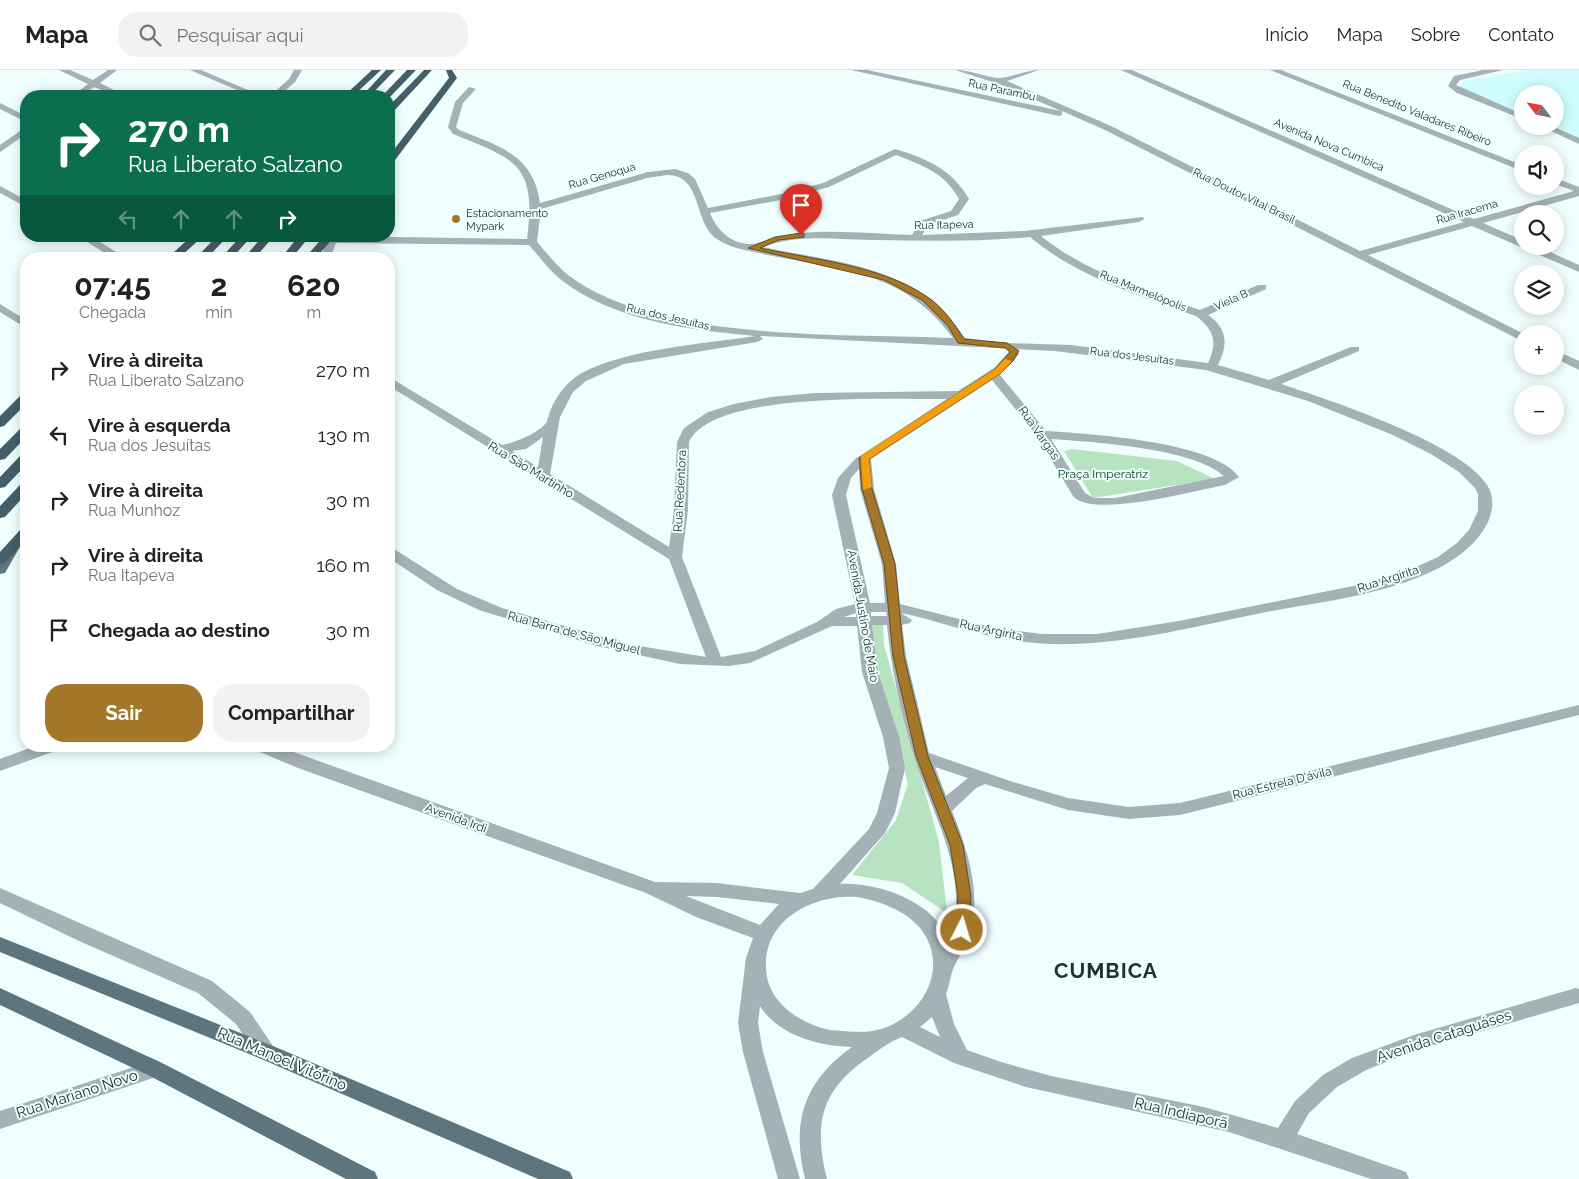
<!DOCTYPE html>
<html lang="pt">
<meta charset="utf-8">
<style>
body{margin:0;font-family:Raleway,sans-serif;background:#f2f2f2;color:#202124;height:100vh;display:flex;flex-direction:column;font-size:19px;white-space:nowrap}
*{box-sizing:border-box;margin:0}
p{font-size:16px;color:#757577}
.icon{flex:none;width:28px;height:28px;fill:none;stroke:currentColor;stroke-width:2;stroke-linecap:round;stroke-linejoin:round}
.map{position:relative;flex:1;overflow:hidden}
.side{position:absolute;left:20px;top:182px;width:375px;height:500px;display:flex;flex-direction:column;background:#fff;border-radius:20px;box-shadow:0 2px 12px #0003}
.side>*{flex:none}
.banner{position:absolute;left:20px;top:20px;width:375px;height:152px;border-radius:20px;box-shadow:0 2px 12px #0003;background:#0b6e4f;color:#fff;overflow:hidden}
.needle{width:32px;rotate:302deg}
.buttons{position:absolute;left:1514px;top:15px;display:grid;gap:10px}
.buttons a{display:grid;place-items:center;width:50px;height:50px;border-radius:50%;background:#fff;box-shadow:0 2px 12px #0003;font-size:25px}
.pin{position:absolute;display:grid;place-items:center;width:42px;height:42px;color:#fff;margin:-51px -21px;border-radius:50% 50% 50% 0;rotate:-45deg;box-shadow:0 0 5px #0007}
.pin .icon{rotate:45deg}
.me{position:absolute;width:55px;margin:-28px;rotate:5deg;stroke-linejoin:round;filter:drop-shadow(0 0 4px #0008)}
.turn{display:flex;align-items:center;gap:18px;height:105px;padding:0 25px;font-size:22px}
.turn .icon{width:65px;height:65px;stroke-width:2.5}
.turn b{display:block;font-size:35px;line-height:42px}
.lanes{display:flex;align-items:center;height:48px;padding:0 25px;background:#0003;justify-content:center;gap:25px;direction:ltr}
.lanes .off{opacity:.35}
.eta{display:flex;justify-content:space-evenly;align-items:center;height:85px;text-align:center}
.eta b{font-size:30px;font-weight:700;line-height:35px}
.button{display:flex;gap:10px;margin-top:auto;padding:10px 25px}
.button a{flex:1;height:58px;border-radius:20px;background:#a47729;color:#fff;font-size:20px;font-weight:700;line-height:58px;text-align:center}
.button a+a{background:#f2f2f2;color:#202124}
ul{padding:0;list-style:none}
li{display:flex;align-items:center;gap:15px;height:65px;padding:0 25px}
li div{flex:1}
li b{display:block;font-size:19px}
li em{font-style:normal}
header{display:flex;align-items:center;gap:30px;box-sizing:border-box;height:70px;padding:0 25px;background:#fff;border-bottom:1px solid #e0e0e0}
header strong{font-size:24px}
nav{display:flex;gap:28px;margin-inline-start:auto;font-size:18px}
.search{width:350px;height:45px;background:#f2f2f2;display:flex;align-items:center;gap:12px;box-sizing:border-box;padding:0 18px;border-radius:20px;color:#757577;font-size:19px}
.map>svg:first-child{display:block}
.built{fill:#cffdfe}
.green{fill:#b8e3c0}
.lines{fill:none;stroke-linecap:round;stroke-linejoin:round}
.minor{fill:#a4b1b6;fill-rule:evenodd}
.major{fill:#5d757d;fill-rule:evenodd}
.highway{fill:#445f69;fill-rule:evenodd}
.route{fill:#a47729;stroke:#6b4d1b}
.slow{fill:#f59e0b}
.poi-dot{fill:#a47729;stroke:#f0fefe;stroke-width:2}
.labels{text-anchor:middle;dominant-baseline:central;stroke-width:4;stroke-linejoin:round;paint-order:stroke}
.far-street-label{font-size:11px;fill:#233131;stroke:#f0fefe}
.far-poi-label{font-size:11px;fill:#233131;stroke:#f0fefe;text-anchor:start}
.street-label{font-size:12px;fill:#233131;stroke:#f0fefe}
.park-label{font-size:12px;fill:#00441a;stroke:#f0fefe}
.near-street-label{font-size:15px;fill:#233131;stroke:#f0fefe}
.near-district-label{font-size:21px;font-weight:bold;letter-spacing:1px;fill:#233131;stroke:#f0fefe}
</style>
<header>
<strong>Mapa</strong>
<div class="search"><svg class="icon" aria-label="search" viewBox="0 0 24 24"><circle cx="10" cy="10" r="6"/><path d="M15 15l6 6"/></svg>Pesquisar aqui</div>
<nav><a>Início</a><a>Mapa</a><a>Sobre</a><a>Contato</a></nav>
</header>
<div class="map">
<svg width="1579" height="1109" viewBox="0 0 1579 1109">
<rect width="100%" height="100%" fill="#f0fefe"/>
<!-- built -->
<polygon class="built" points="1529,0 1579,0 1579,72 1545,56 1555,56 1555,24 1522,24 1522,46 1460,18 1464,11"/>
<!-- green -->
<g class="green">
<polygon points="1072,379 1177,391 1215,409 1093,428 1064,381"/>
<polygon points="871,552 883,553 884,575 939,772 947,843 902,813 852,805 896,750 908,714 871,577"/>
</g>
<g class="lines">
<!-- minor -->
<g class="minor">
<polygon points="59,0 70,0 93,10 108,0 117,0 100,13 126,26 116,26 94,17 81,26 72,26 88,14"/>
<polygon points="190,0 201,0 262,26 251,26"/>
<polygon points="294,0 302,0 295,12 279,26 270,26 289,9"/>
<path d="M851,0H867L1061,41L999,14L955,0C970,0 982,6 997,8C1008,9 1025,0 1039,0L1007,11L1111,56L1360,181L1464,152L1121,0H1132L1474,149L1574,121L1555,114V108L1558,109L1579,117V126L1483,153L1522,170V176H1537L1579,195V202L1472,156L1368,185L1524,264H1522V270L1518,269L1105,60L1062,41V45L1059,46Z"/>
<polygon points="1270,0 1281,0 1522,95 1522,101"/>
<polygon points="1483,0 1503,0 1460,10 1456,15 1522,44 1522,49 1457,23 1448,16 1454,6"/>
<path d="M469,17L476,19L463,33L456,57L459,60C499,76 534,85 540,133L648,102L675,99L688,103L695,109L708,138L781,124L823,113L895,79C926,88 953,100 969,129L958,145L928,155L922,165L1024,161L1143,147L1144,149L1139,152L1041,166C1087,203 1145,220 1200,240L1258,215H1266V219L1208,245C1228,259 1228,275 1218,295L1269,310L1351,277H1359V281L1281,314C1329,330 1461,373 1487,415C1495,427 1493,442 1487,454C1452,520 1327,530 1261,543C1198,556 1136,572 1072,574C1036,575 1001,570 966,560C945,555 923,547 901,543L912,550L910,553L902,555L906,586L929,683L1013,712L1068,728L1129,737L1180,733L1579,635V645L1180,745L1129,749L1068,740L985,714L976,718L952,741C967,778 981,821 971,860C968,875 957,888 952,902C950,909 949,916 946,924L954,954L967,980L1001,992L1051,1006L1204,1037L1278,1058L1295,1031L1323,1005L1352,988L1414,965L1576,918L1579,919V933L1417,980L1366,1000L1337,1017L1309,1043L1297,1064L1406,1102L1409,1109H1371L1229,1062L1026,1017L954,993L902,967C889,972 880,979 869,987C821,1020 813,1053 827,1109H805C791,1052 804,1011 852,977C819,976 779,966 760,936L758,953L763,982L800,1109H778L743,982L738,953L746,888L753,868L696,847L646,823L298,698L255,680L253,676H277L655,812L717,813L800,823L813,819L869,759L877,743L889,698L883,667L862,602L857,556H832L750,593L729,596L680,594L597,576L479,540L437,520L389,488V478L394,479L457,519L502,538L627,574L706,587L669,489L498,384L492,383L491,379L389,316V307L502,375C514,373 539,363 546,353C548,350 549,343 551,339C557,325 567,312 580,304C624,279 704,274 755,266C690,260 613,251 560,209C548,199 539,186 529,175L336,173L330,189H320L326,173L322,170L331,166L527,169C537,95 516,89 453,64L448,57L455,32ZM896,85C922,95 945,103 959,129L951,141L920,151L912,165C873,164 832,159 793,164C782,165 758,175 749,174C730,173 717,160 710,143L781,130L829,117ZM667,105C703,105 693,153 717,169C731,179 751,181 768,185C843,201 903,200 953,268C843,263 658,273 568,205C556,195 547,183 537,172L541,139L647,108ZM1030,167C1078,207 1138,225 1196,246C1214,260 1218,272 1208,293L1071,275L1004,273L965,268C953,253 942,237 926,226C879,193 818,189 763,177C799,163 839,170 877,170C928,171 979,172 1030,167ZM760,266L1055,281L1206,300L1308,331L1393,365L1431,384L1459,402L1475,418L1478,424V441L1469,460L1457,473L1438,487L1414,498L1363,514L1179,551L1097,564H1042L995,558L900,534L896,494L874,419L871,389L992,310L1037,366L1073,426C1091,449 1197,420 1225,415L1239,407C1213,371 1090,364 1046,361L1000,305L1019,284L1013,281L1009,282L994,298L958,321L815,323L771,327L734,334L708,342L684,358L677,372L674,440L669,477L550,404L560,347L573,322L586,311L624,294L757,272L763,269ZM947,329L855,389L838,408L832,425L855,534L836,539L817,552L755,581L721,587L682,487L688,440L689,372C713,320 895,330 947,329ZM543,367L538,397L512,381L526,379ZM1051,369C1094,372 1193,378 1224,406L1115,428H1094L1085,423ZM859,399L860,419L882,494L885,533H870L846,425L851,408ZM871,542H886L887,546H871ZM856,543V547H844ZM872,555H887C891,598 901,644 914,686C931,743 975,812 947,873C944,866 941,857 937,851C916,826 871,812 840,814L885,763L895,743L905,698L899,667L878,602ZM935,697L968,708L946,726ZM686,826L717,827L779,834L760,855ZM857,827C880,831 910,842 923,862C951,903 917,954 872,961C860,963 843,961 830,960C819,958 808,953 799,948C779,936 766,919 766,896C765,848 815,824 857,827ZM932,947L940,967L920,957Z"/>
<polygon points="0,33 26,46 26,52 0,39"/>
<polygon points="1540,56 1552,56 1579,68 1579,74"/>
<polygon points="26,57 26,64 0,82 0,75"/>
<polygon points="0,116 26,130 26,137 0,123"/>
<polygon points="78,166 91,166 127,189 114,189"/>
<polygon points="0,234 26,250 26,258 0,242"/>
<polygon points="1555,280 1579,291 1579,300 1555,288"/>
<polygon points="35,676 60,676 58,680 0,701 0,689"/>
<polygon points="0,818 212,911 250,942 273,976 276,982 273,988 266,990 259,988 236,954 198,923 79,871 0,833"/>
<polygon points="155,990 162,993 165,999 162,1005 0,1059 0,1041"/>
</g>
<!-- major -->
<g class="major">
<polygon points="14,471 21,475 5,503 0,504 0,487 9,472"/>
<polygon points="0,867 273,976 570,1102 573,1109 538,1109 259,988 0,882"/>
<polygon points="0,918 162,993 375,1102 378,1109 346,1109 148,1005 0,935"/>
</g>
<!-- highway -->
<g class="highway">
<polygon points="372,0 381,0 353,26 344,26"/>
<polygon points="386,0 395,0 370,26 362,26"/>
<polygon points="407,0 416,0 389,28 382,26"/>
<polygon points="424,0 432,0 392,43 389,44 389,36"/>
<polygon points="446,0 452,0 457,8 392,94 389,95 389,86 449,8"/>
<polygon points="192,166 203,166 178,189 166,189"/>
<polygon points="217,166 228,166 206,189 195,189"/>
<polygon points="241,166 252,166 231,189 220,189"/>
<polygon points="263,166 274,166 254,189 243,189"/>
<polygon points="299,166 310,166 291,189 280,189"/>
<polygon points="324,166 335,166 315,189 304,189"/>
<polygon points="26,323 26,334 4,356 0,357 0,346 22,324"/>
<polygon points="26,356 26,367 5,389 0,390 0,379 22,357"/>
<polygon points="26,384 26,395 5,417 0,418 0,407 21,385"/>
<polygon points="26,413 26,424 5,447 0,448 0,436 21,414"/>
<polygon points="26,458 26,470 5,493 0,494 0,482 21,459"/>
</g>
</g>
<!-- route -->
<path class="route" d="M801,163H804V167L779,170L760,178C812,189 882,196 926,226C942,236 955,254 964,269L1007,273L1019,281L1013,291L1001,303L869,389L872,419L895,494L904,586L928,686L963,775L971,826L969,860L967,864H957L955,860L958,826L950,775L916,686L893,586L884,494L862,419L859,388L995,299L1010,282L1005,278L958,273L948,256L922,230L884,210L748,178L775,167Z"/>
<!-- slow -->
<polygon class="slow" points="1005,289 1012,291 1001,303 869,389 872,417 863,420 861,386 995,299"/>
<!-- markers -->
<circle class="poi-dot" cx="456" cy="149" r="5"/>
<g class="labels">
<!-- far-street labels -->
<g class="far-street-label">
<text transform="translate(1002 20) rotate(12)">Rua Parambu</text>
<text transform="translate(1417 43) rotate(22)">Rua Benedito Valadares Ribeiro</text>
<text transform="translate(1329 75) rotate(23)">Avenida Nova Cumbica</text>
<text transform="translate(602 106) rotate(-16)">Rua Genoqua</text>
<text transform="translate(1244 126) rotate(26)">Rua Doutor Vital Brasil</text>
<text transform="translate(1467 142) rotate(-16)">Rua Iracema</text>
<text transform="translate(944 155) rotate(-1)">Rua Itapeva</text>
<text transform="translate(1143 221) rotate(22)">Rua Marmelópolis</text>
<text transform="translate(1231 230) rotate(-24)">Viela B</text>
<text transform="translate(668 247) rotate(13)">Rua dos Jesuítas</text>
<text transform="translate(1132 286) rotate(7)">Rua dos Jesuítas</text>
</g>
<!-- far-poi labels -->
<g class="far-poi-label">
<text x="466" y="143">Estacionamento<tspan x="466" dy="13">Mypark</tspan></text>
</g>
<!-- street labels -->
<g class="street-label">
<text transform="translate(1039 363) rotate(55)">Rua Vargas</text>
<text transform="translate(531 400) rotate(31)">Rua São Martinho</text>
<text transform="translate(680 421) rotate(-87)">Rua Redentora</text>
<text transform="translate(1388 509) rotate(-18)">Rua Argirita</text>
<text transform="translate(863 546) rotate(80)">Avenida Justino de Maio</text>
<text transform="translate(991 560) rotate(12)">Rua Argirita</text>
<text transform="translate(574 563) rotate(15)">Rua Barra de São Miguel</text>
<text transform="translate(1282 713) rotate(-14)">Rua Estrela D'ávila</text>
<text transform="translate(456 748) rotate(20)">Avenida Irdi</text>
</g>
<!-- park labels -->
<g class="park-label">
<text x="1103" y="404">Praça Imperatriz</text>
</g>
<!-- near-street labels -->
<g class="near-street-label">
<text transform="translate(1444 966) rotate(-18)">Avenida Cataguáses</text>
<text transform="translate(282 989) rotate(23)">Rua Manoel Vitórino</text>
<text transform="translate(77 1024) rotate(-18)">Rua Mariano Novo</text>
<text transform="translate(1181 1043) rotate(13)">Rua Indiaporã</text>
</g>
<!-- near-district labels -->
<g class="near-district-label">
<text x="1106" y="900">CUMBICA</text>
</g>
</g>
</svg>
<div class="buttons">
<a><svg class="needle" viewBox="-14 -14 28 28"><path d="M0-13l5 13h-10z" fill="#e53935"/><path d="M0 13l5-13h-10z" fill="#757577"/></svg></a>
<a><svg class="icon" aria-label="sound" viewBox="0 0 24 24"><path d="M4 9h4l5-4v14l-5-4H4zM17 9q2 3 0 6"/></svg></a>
<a><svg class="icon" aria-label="search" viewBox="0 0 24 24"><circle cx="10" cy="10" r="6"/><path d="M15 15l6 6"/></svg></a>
<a><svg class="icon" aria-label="layers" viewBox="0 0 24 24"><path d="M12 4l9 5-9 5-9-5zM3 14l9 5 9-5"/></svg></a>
<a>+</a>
<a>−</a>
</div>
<div class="pin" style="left:801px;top:165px;background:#d93025"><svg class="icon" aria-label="arrive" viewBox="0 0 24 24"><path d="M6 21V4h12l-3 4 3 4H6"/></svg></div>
<svg class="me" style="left:962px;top:860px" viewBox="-20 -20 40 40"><circle r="17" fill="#a47729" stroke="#fff" stroke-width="3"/><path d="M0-11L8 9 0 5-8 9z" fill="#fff"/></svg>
<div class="banner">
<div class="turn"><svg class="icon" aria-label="right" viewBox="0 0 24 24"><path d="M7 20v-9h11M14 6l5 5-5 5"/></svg><div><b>270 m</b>Rua Liberato Salzano</div></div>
<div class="lanes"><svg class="icon off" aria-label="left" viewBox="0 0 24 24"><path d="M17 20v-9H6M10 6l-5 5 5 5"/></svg><svg class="icon off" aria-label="ahead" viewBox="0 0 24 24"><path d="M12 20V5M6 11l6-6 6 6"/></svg><svg class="icon off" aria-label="ahead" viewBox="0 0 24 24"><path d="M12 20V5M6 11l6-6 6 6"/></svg><svg class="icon" aria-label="right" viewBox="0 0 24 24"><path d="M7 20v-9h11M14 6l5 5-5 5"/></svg></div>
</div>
<section class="side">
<div class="eta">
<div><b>07:45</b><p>Chegada</p></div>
<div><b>2</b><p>min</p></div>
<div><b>620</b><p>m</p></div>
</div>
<ul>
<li><svg class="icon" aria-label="right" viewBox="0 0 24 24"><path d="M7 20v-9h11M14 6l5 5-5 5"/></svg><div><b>Vire à direita</b><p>Rua Liberato Salzano</p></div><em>270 m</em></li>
<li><svg class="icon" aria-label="left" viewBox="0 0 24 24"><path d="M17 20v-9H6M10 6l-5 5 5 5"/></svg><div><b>Vire à esquerda</b><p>Rua dos Jesuítas</p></div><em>130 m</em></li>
<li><svg class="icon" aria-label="right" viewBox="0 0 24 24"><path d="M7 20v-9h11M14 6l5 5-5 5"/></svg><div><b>Vire à direita</b><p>Rua Munhoz</p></div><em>30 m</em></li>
<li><svg class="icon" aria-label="right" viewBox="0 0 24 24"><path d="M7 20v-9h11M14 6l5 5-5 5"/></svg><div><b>Vire à direita</b><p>Rua Itapeva</p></div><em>160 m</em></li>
<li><svg class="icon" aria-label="arrive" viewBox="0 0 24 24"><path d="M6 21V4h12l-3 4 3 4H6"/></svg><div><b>Chegada ao destino</b></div><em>30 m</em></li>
</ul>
<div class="button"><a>Sair</a><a>Compartilhar</a></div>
</section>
</div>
